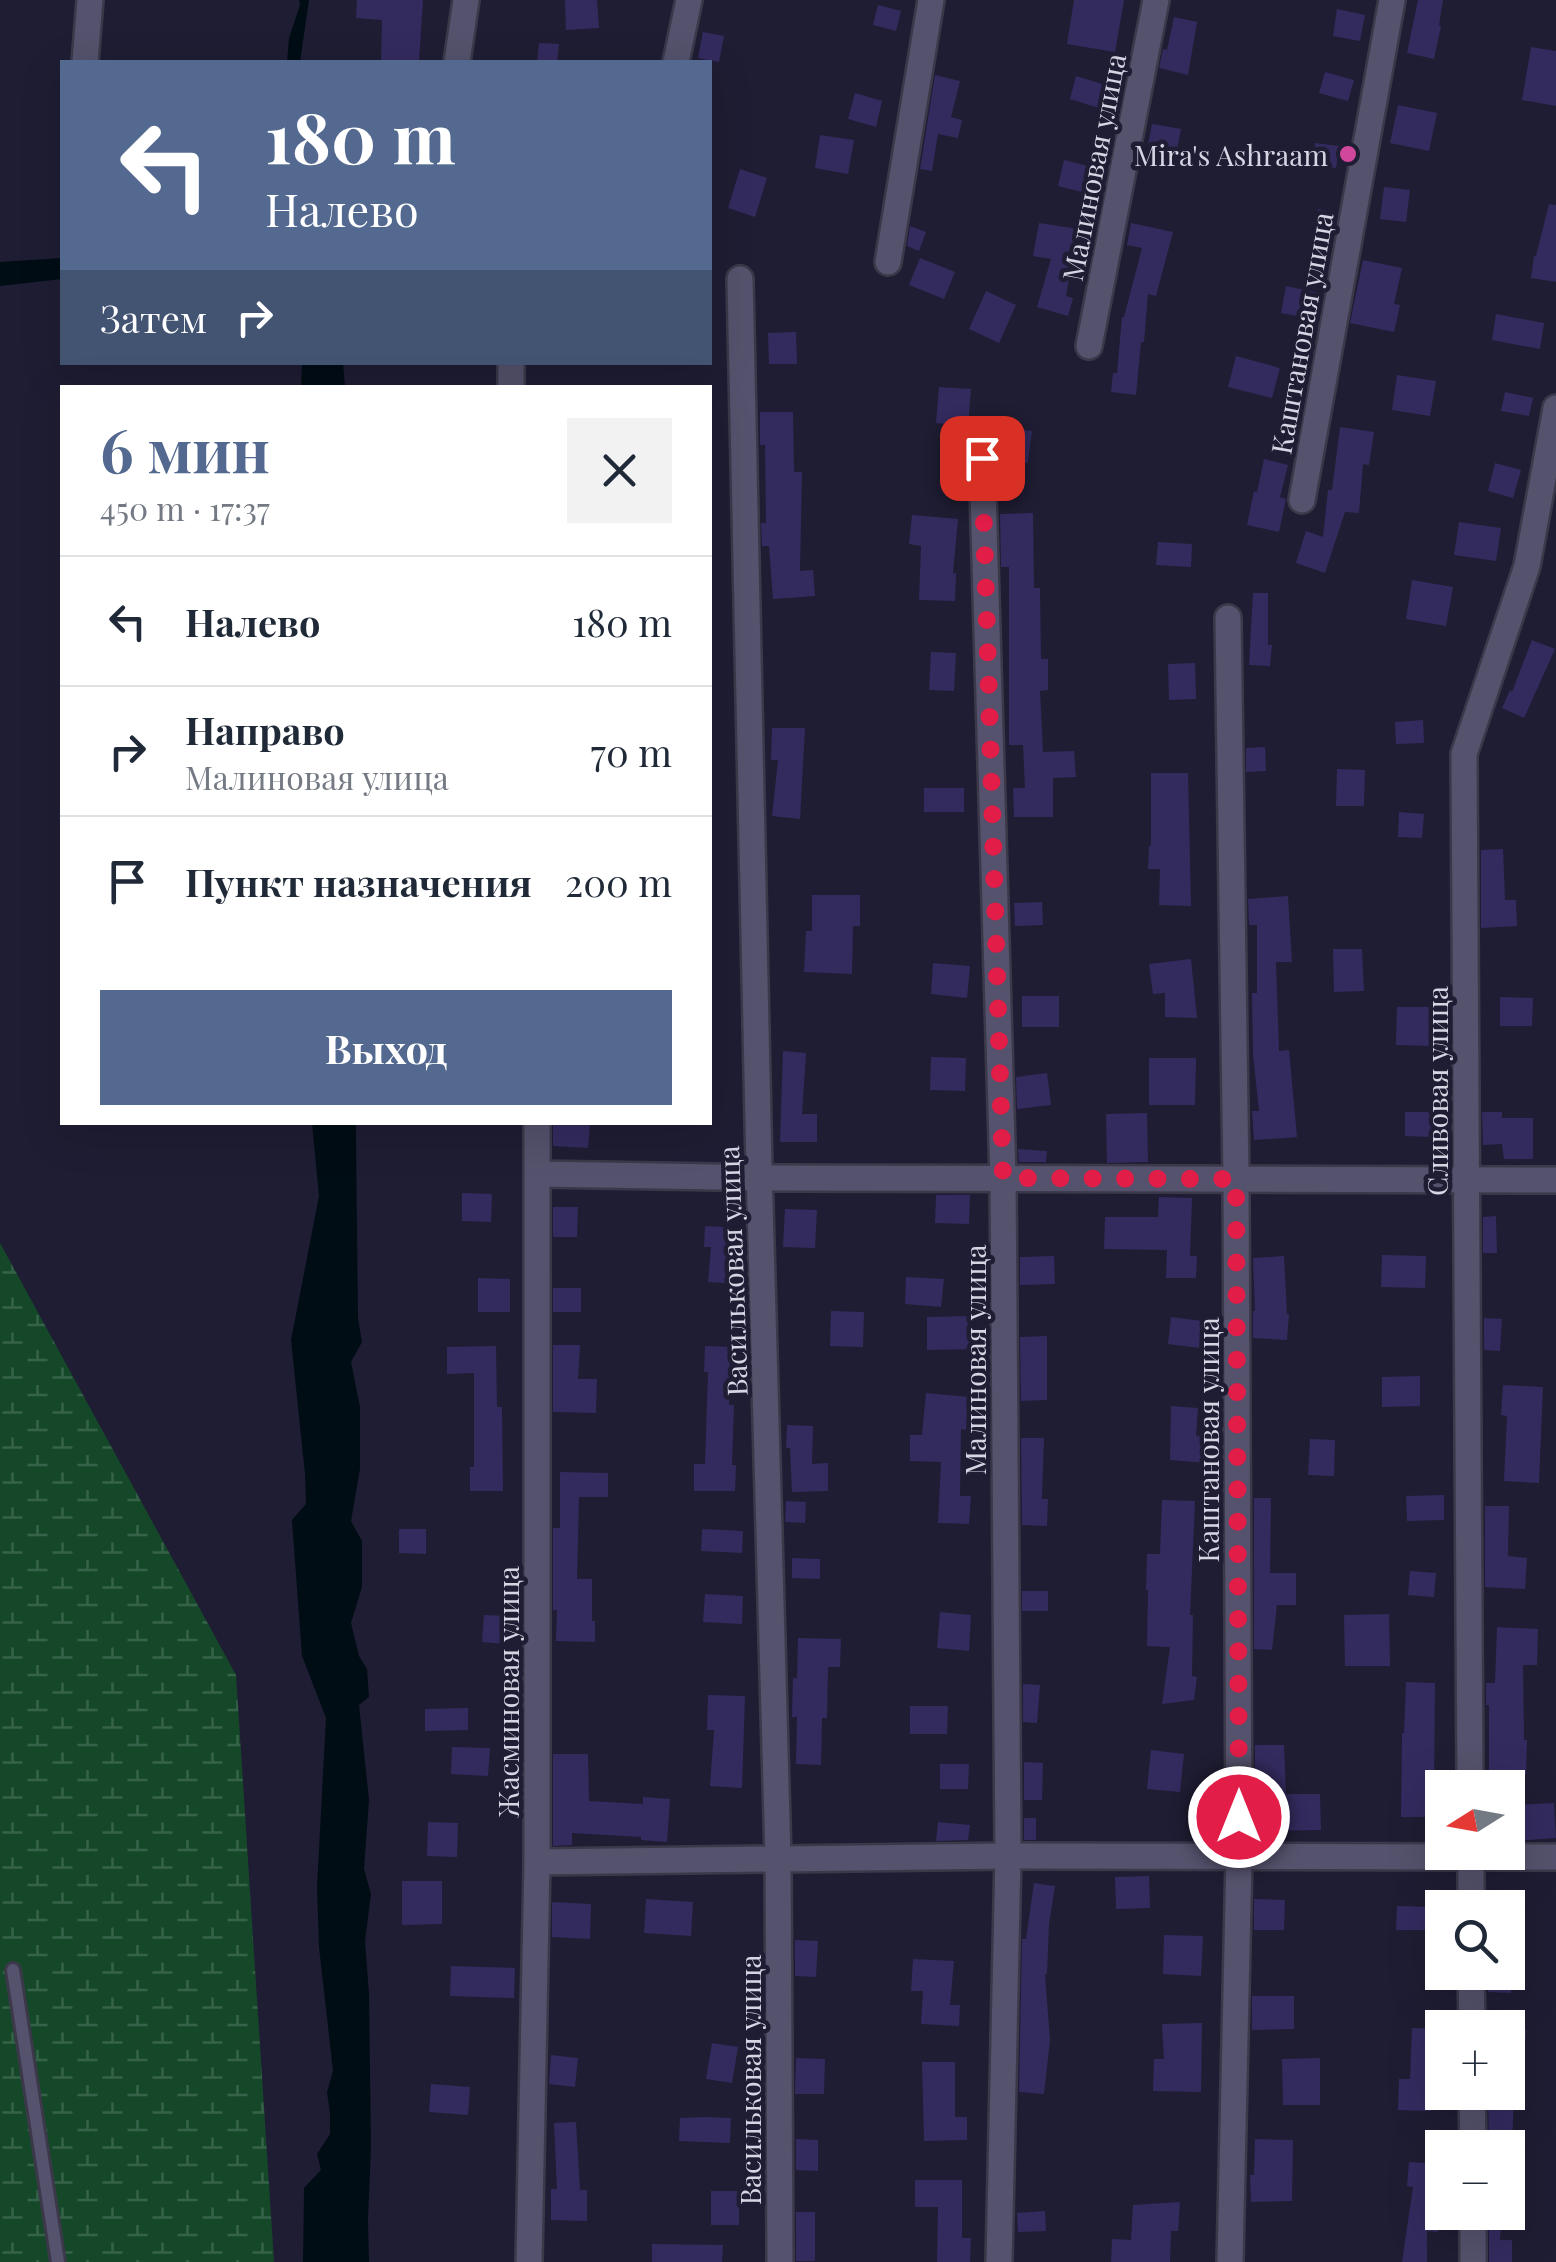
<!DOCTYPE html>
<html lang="ru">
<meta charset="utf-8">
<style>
body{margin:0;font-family:"Playfair Display",serif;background:#f2f2f3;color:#1f2937;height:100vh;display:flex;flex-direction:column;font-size:38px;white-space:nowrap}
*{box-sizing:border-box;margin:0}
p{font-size:32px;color:#747a83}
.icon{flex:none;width:55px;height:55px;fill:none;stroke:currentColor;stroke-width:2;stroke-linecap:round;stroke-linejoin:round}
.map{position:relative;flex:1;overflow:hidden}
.panel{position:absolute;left:60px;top:385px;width:652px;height:740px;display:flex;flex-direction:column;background:#fff;border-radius:0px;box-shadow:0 10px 40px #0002}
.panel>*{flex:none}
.hud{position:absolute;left:60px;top:60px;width:652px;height:305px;border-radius:0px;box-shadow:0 10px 40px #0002;background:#546990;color:#fff;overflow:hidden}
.needle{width:65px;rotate:259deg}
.fabs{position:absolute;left:1425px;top:1770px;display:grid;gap:20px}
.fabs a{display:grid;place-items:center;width:100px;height:100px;border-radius:0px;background:#fff;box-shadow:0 10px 40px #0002;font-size:50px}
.pin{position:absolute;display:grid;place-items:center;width:85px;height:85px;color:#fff;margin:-42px;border-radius:20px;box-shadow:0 5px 15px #0006}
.me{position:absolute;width:110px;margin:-55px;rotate:0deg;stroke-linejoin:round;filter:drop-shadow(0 0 8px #0008)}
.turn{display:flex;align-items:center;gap:35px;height:210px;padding:0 40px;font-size:45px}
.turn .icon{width:130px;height:130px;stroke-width:2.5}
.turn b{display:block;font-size:70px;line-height:85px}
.then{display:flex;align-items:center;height:95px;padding:0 40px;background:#0003;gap:20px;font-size:38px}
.round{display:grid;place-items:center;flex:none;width:105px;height:105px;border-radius:0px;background:#f2f2f3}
.head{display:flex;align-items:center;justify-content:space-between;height:170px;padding:0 40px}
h1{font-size:60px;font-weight:700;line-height:75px;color:#546990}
.button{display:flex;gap:20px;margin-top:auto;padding:20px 40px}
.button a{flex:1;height:115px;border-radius:0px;background:#546990;color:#fff;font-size:40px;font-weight:700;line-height:115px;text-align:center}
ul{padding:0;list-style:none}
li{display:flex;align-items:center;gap:30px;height:130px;padding:0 40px;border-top:2px solid #e0e1e3}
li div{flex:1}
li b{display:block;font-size:38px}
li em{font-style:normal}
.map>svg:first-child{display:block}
.wetland{fill:url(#wetland-marsh)}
.water{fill:#000d15}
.building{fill:#332b5e}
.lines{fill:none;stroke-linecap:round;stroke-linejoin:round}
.lane-casing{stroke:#3b384a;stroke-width:18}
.street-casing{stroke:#3b384a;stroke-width:30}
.lane{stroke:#54526c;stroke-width:12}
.street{stroke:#54526c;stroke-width:25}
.route{stroke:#e11d48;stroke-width:18;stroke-dasharray:0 32.4}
.hotel-dot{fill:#d1479c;stroke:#1f1d33;stroke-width:4}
.labels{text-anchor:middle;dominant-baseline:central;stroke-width:9;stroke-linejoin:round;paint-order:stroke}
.poi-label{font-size:28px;fill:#d5d5e4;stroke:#1f1d33;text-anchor:end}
.street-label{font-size:28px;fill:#d5d5e4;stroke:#1f1d33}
</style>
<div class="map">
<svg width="1556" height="2262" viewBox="0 0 1556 2262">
<defs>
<pattern id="wetland-marsh" width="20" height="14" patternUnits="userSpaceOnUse" patternTransform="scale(2.5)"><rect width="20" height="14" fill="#144829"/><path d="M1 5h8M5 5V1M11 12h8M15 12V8" fill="none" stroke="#356248"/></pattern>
</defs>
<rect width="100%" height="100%" fill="#1f1d33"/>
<!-- wetland -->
<polygon class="wetland" points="0,1243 236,1675 274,2262 0,2262"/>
<!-- water -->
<g class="water">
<polygon points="299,0 309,0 300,62 287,62 289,38 300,5"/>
<polygon points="62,258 62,279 0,286 0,262"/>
<polygon points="302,363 343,363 345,387 301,387"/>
<polygon points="312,1123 356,1123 356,1137 358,1318 362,1342 351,1362 360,1407 360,1469 351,1521 362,1541 362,1587 351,1623 359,1656 367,1669 369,1697 359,1705 369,1800 364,1869 371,1894 365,1941 369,1994 371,2148 368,2218 369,2262 303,2262 304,2188 321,2170 317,2154 330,2134 330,2113 327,2092 333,2071 319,1947 317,1887 326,1718 302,1656 292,1520 306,1504 305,1474 291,1340 319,1196"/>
</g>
<!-- building -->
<g class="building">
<polygon points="357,0 423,0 419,62 381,62 382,20 356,18"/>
<polygon points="565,0 597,0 599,28 566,30"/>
<polygon points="1074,0 1124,0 1115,52 1067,44"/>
<polygon points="1418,0 1443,0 1439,25 1441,26 1434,59 1407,53"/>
<polygon points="878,5 901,11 896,31 873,25"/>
<polygon points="1337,9 1365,15 1360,41 1333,36"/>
<polygon points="1174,17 1197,22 1188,75 1159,68 1163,49 1167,50"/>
<polygon points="703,32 724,36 719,62 698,58"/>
<polygon points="539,43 559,44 557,62 537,62"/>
<polygon points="1531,47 1556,51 1556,106 1522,100"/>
<polygon points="1325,72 1354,80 1348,101 1319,93"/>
<polygon points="935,75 960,81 951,117 962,120 958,138 938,134 932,171 920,169"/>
<polygon points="1076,76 1112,87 1105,110 1070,99"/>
<polygon points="855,93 882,101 876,127 848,119"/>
<polygon points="1398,105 1437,113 1429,151 1390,143"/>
<polygon points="1152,124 1181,129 1177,150 1148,145"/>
<polygon points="820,135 854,140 848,174 815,168"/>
<polygon points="1315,143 1339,146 1336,168 1312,165"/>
<polygon points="1064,160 1100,169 1094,195 1058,186"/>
<polygon points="740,169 767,178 755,217 728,208"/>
<polygon points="1384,187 1410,190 1406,222 1380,219"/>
<polygon points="1549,204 1556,205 1556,282 1531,278 1534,256 1536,256"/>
<polygon points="1318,209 1337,213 1333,238 1313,234"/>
<polygon points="1039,223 1078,229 1066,296 1073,298 1068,316 1037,307 1051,259 1033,256"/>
<polygon points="1131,223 1173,232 1156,296 1148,294 1144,342 1141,342 1136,395 1111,392 1113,373 1117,373 1122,317 1124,317 1142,248 1127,245"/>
<polygon points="910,226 926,232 919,251 907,246"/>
<polygon points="920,258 955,272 944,299 909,285"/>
<polygon points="1363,260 1402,268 1394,304 1400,305 1394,332 1350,323"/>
<polygon points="1286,286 1323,294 1317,320 1281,313"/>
<polygon points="986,291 1016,305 999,343 969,329"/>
<polygon points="1496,314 1544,323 1540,349 1492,340"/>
<polygon points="796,332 797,364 769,364 768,333"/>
<polygon points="1236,356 1280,368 1272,398 1228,387"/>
<polygon points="1397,375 1436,381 1430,416 1392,410"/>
<polygon points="939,387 971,389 968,426 936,423"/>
<polygon points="1505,392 1533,398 1529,416 1501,411"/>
<polygon points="760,412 793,412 794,472 802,472 800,571 813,570 815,596 773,599 769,546 762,546 761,523 766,523 765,445 760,445"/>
<polygon points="1340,427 1374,432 1369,465 1363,464 1359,513 1345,512 1325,573 1296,563 1306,531 1323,537 1328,490 1332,490"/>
<polygon points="1009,428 1032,431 1028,463 1005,460"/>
<polygon points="1264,459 1288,465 1280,497 1286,499 1279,532 1247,525 1254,491 1257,492"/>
<polygon points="1495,463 1521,470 1513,498 1488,491"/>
<polygon points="1033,513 1034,588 1040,588 1041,659 1048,659 1048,690 1040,691 1043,752 1074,751 1076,777 1053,778 1053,817 1014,817 1013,788 1025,788 1023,745 1009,745 1009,567 1001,567 1000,514"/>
<polygon points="912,515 958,519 953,573 956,573 955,601 919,600 921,546 909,544"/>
<polygon points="1459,522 1501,528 1496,561 1454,555"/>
<polygon points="1158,542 1192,544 1191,567 1156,565"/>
<polygon points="1412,580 1453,587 1446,626 1406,619"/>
<polygon points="1253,593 1268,593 1268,645 1272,645 1270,666 1249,665"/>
<polygon points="1532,640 1555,649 1524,718 1502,708 1510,690 1512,692"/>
<polygon points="931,652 956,653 954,691 929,690"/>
<polygon points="1195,663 1196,699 1169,700 1168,664"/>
<polygon points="1423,720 1424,743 1396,744 1395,722"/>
<polygon points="772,728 805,728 800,819 772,816 778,760 771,760"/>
<polygon points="1265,747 1266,771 1246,772 1246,748"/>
<polygon points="1337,769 1365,770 1364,806 1336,806"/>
<polygon points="1151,773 1188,773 1191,906 1159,905 1160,869 1148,869 1149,846 1151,846"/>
<rect x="924" y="788" width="40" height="24"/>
<polygon points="1399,812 1424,814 1422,838 1398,837"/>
<polygon points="1503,849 1505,900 1516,900 1517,926 1481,928 1481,850"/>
<polygon points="812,895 860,895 860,926 853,926 852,974 804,972 806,931 812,931"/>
<polygon points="1288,896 1292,962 1276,962 1279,1051 1289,1050 1297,1137 1254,1140 1252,1111 1259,1111 1253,1054 1252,993 1257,993 1257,925 1249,925 1248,899"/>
<polygon points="1042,902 1043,925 1015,926 1014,903"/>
<polygon points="1333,949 1362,949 1364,991 1334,992"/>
<polygon points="1191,959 1197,1018 1165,1017 1165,993 1153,994 1149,964"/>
<polygon points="933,963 970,966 967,998 931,994"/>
<rect x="1022" y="996" width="37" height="31"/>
<polygon points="1500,997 1533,998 1532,1026 1500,1026"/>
<polygon points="1397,1007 1433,1007 1432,1046 1396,1045"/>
<polygon points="783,1051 806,1053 802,1114 817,1114 817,1142 780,1142"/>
<polygon points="931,1057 966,1058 965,1091 930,1090"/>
<polygon points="1149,1058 1196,1058 1195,1105 1149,1105"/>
<polygon points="1047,1073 1051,1105 1017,1109 1016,1077"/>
<polygon points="1405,1112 1431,1112 1431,1137 1405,1136"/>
<polygon points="1482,1112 1502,1112 1502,1118 1533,1118 1533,1159 1504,1159 1502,1144 1483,1145"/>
<polygon points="1147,1113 1148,1162 1107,1163 1106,1114"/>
<polygon points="553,1122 590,1122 588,1148 553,1146"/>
<polygon points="1018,1149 1047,1151 1046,1162 1019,1162"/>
<polygon points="462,1193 492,1194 491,1222 462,1221"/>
<polygon points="936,1195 970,1195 969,1224 935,1223"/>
<polygon points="1159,1197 1192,1198 1190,1256 1197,1256 1196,1278 1166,1278 1167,1250 1104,1249 1105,1217 1158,1217"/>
<polygon points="553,1207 578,1207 577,1237 553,1237"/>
<polygon points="785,1209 817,1210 815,1248 783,1247"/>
<polygon points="1496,1216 1497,1253 1483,1253 1483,1217"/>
<polygon points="705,1226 741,1228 739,1284 708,1282 711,1247 704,1247"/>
<polygon points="1382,1255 1426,1256 1425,1288 1381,1287"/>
<polygon points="1054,1256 1055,1284 1020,1285 1020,1257"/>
<polygon points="1284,1256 1287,1314 1289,1314 1287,1340 1253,1338 1253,1311 1255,1311 1253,1258"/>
<polygon points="906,1277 944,1279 941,1307 905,1304"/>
<polygon points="478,1278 510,1279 510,1312 478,1312"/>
<rect x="553" y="1288" width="28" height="24"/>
<polygon points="831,1311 864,1312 863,1347 830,1346"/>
<polygon points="971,1316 972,1349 927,1350 927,1317"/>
<polygon points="1171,1317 1202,1321 1199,1348 1168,1344"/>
<polygon points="1484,1318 1502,1319 1500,1351 1484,1350"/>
<polygon points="1047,1336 1047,1400 1021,1401 1020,1337"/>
<polygon points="553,1345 580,1345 578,1379 597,1379 596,1413 553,1412"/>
<polygon points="496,1346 497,1407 502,1407 503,1491 470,1491 470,1467 474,1467 474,1373 447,1374 447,1347"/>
<polygon points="705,1346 730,1347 729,1405 734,1405 732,1465 736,1465 735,1491 694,1491 694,1464 705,1464 708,1372 704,1372"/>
<polygon points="1420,1376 1420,1406 1382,1407 1382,1377"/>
<polygon points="1503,1385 1543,1387 1539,1483 1504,1481 1507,1416 1501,1415"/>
<polygon points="926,1393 969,1397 966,1430 961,1429 960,1496 971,1496 969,1524 938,1523 941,1462 910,1461 910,1435 922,1435"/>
<polygon points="1171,1406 1198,1408 1196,1436 1209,1437 1208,1463 1170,1460"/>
<polygon points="787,1425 813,1426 812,1464 828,1463 828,1491 792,1492 790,1448 786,1448"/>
<polygon points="1021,1438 1044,1438 1042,1499 1048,1499 1047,1526 1022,1525"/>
<polygon points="1310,1439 1335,1440 1334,1476 1308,1475"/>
<polygon points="560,1472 608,1473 608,1497 579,1497 577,1579 592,1579 592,1621 595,1621 595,1642 556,1641 557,1610 553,1610 553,1528 560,1528"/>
<polygon points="1444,1495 1444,1520 1407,1521 1406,1496"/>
<polygon points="1254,1498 1271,1498 1270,1573 1296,1573 1296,1605 1277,1605 1272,1650 1254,1649"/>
<polygon points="1162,1500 1195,1501 1190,1615 1193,1615 1192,1676 1197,1677 1194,1700 1162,1704 1170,1647 1147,1646 1148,1590 1146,1590 1147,1554 1160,1554"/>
<polygon points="786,1501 806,1502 805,1523 785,1522"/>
<polygon points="1485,1506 1509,1506 1508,1556 1527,1558 1525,1589 1485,1587"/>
<polygon points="399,1529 426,1529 426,1554 399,1553"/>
<polygon points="702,1529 743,1531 742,1553 701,1551"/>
<polygon points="792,1558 820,1559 820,1579 792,1578"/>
<polygon points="1410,1571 1436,1573 1434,1597 1408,1595"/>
<rect x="1022" y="1591" width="26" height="20"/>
<polygon points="705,1594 743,1596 742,1624 703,1622"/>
<polygon points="940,1612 971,1615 969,1651 937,1648"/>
<polygon points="1389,1614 1390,1666 1345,1666 1344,1615"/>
<polygon points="484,1615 508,1616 506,1644 482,1642"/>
<polygon points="1497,1627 1538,1629 1537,1665 1523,1665 1524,1740 1527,1740 1526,1774 1489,1774 1489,1705 1486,1705 1486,1683 1495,1683"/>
<polygon points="798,1638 841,1639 840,1667 828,1667 827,1718 822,1718 821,1765 796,1764 797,1717 792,1717 793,1678 797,1678"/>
<polygon points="1406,1682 1435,1683 1434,1790 1442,1790 1442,1817 1401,1817 1402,1733 1404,1733"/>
<polygon points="1023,1684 1040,1685 1037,1723 1023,1722"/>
<polygon points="708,1695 745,1696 742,1788 710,1786 714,1730 707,1730"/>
<polygon points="910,1706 948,1706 947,1734 910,1734"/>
<polygon points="468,1708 468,1730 425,1731 425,1709"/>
<polygon points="1255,1745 1284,1745 1286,1794 1320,1794 1321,1830 1255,1831"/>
<polygon points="452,1747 490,1748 488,1776 451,1774"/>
<polygon points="1151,1750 1184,1754 1180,1792 1147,1789"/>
<polygon points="553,1754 588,1754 589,1801 643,1804 643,1797 670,1799 667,1842 641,1840 641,1837 572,1833 572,1845 553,1846"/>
<polygon points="1024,1762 1043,1763 1042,1800 1024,1800"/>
<polygon points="940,1764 969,1764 968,1789 940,1789"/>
<polygon points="1554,1803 1556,1838 1514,1841 1512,1805"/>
<rect x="1024" y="1818" width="12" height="22"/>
<polygon points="428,1822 458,1823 457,1857 427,1856"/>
<polygon points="938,1822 970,1825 968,1840 936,1841"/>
<polygon points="1149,1876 1150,1908 1116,1909 1115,1877"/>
<polygon points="402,1881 442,1881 442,1924 402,1925"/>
<polygon points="1034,1883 1055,1886 1049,1924 1047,1974 1045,1974 1050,2040 1044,2094 1019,2092 1022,1939 1026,1939"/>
<polygon points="646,1899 693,1902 691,1936 644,1933"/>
<polygon points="1254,1899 1285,1900 1284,1930 1254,1930"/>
<polygon points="552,1902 591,1904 590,1939 552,1937"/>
<polygon points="1397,1906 1430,1907 1430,1930 1396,1930"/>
<polygon points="1164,1935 1203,1936 1201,1976 1163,1974"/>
<polygon points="795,1940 818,1941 816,1977 795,1976"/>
<polygon points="913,1959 954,1961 950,2005 960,2005 959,2026 921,2024 923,1991 911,1991"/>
<polygon points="451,1966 515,1968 514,1998 450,1996"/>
<polygon points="1487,1972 1512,1972 1511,1993 1488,1992"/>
<polygon points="1252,1996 1294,1996 1294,2029 1252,2030"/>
<polygon points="1202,2023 1201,2092 1153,2091 1154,2059 1164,2059 1162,2024"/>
<polygon points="1412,2028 1442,2029 1442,2056 1432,2056 1431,2111 1398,2110 1399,2079 1410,2079"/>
<polygon points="1508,2028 1526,2030 1522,2084 1508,2084"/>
<polygon points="712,2043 738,2047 732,2083 706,2079"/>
<polygon points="551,2055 578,2058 575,2087 549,2084"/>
<polygon points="796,2058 825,2059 824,2094 795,2094"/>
<polygon points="1320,2058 1320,2105 1283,2105 1282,2059"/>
<polygon points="922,2062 955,2062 955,2117 967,2117 967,2140 924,2141"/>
<polygon points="431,2084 470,2087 468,2115 429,2112"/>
<polygon points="1488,2092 1514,2092 1512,2148 1489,2148"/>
<polygon points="705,2117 731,2118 730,2143 679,2141 680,2118"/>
<polygon points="576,2122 580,2190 587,2190 587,2221 551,2220 551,2189 557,2189 554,2123"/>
<polygon points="796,2139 818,2140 818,2171 796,2170"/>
<polygon points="1255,2139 1293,2140 1292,2201 1251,2202 1250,2175 1254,2175"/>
<polygon points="1409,2162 1439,2164 1435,2208 1441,2209 1438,2232 1427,2231 1427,2262 1402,2262 1413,2187 1407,2186"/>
<polygon points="915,2180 962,2180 962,2238 971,2238 970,2262 937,2262 938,2207 915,2207"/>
<rect x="711" y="2191" width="28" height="34"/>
<polygon points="1180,2202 1178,2231 1171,2231 1170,2262 1111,2262 1112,2239 1131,2240 1133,2205"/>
<polygon points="1045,2211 1046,2231 1018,2232 1017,2213"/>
<rect x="796" y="2212" width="19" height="49"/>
<polygon points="1489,2212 1502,2212 1500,2240 1512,2240 1512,2262 1489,2262"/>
<polygon points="652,2244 723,2245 722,2262 652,2262"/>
</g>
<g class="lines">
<!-- lane casing -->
<g class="lane-casing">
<polyline id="lane" points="13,1970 58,2262"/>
</g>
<!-- street casing -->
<g class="street-casing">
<g id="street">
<polyline points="85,62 90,0"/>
<polyline points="457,62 466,0"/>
<polyline points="676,62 689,0"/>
<polyline points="888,262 931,0"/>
<polyline points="740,279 759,1168 778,1858 780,2262"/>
<polyline points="1089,346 1156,0"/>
<polyline points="511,362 511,388"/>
<polyline points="982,458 1003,1178 1008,1856 999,2262"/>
<polyline points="1302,500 1392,0"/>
<polyline points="1228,618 1236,1179 1239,1857 1230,2262"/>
<polyline points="538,1174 776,1178 1556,1180"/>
<polyline points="1470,1788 1464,754 1527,566 1556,408"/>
<polyline points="1471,1852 1471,1908"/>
<polyline points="537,1862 1008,1856 1556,1857"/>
<polyline points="1471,1972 1472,2028"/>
<polyline points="1472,2092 1473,2148"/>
<polyline points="1473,2212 1473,2262"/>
<polyline points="529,2262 537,1862 537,1122"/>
</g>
</g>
<!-- lane -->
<use href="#lane" class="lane"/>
<!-- street -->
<use href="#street" class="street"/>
</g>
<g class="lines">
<!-- route -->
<polyline class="route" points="982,458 1003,1178 1236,1179 1239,1817"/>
</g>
<!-- markers -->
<circle class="hotel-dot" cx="1348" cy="154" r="10"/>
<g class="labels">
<!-- poi labels -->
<g class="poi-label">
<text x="1328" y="154">Mira's Ashraam</text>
</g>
<!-- street labels -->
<g class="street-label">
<text transform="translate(1093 167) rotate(-79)">Малиновая улица</text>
<text transform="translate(1301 333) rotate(-80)">Каштановая улица</text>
<text transform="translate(1436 1091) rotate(-90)">Сливовая улица</text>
<text transform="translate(732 1271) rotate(-92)">Васильковая улица</text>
<text transform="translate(974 1360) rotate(-90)">Малиновая улица</text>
<text transform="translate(1207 1440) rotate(-90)">Каштановая улица</text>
<text transform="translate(507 1692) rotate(-90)">Жасминовая улица</text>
<text transform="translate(749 2080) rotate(-90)">Васильковая улица</text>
</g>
</g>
</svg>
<div class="fabs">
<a><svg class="needle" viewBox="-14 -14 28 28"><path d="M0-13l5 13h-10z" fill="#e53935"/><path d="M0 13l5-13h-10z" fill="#747a83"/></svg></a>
<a><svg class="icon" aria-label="search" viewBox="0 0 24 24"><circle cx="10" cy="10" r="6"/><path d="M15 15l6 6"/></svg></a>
<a>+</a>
<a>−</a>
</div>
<div class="pin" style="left:982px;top:458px;background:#d93025"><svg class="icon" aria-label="arrive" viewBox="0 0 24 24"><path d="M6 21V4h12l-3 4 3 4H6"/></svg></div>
<svg class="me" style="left:1239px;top:1817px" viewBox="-20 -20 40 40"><circle r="17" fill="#e11d48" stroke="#fff" stroke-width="3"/><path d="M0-11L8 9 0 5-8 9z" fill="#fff"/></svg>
<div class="hud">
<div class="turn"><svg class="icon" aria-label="left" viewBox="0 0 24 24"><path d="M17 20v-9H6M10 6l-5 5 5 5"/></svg><div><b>180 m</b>Налево</div></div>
<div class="then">Затем<svg class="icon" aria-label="right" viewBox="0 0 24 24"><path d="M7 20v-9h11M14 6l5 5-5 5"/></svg></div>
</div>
<section class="panel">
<div class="head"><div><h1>6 мин</h1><p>450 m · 17:37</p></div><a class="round"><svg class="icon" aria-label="close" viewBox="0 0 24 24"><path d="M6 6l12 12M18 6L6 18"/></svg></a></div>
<ul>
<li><svg class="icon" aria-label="left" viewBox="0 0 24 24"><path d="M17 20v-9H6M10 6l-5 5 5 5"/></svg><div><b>Налево</b></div><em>180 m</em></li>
<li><svg class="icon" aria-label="right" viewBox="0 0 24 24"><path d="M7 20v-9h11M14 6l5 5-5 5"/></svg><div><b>Направо</b><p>Малиновая улица</p></div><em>70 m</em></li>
<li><svg class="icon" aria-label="arrive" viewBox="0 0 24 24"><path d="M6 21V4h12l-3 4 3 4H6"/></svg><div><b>Пункт назначения</b></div><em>200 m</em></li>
</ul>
<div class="button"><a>Выход</a></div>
</section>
</div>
